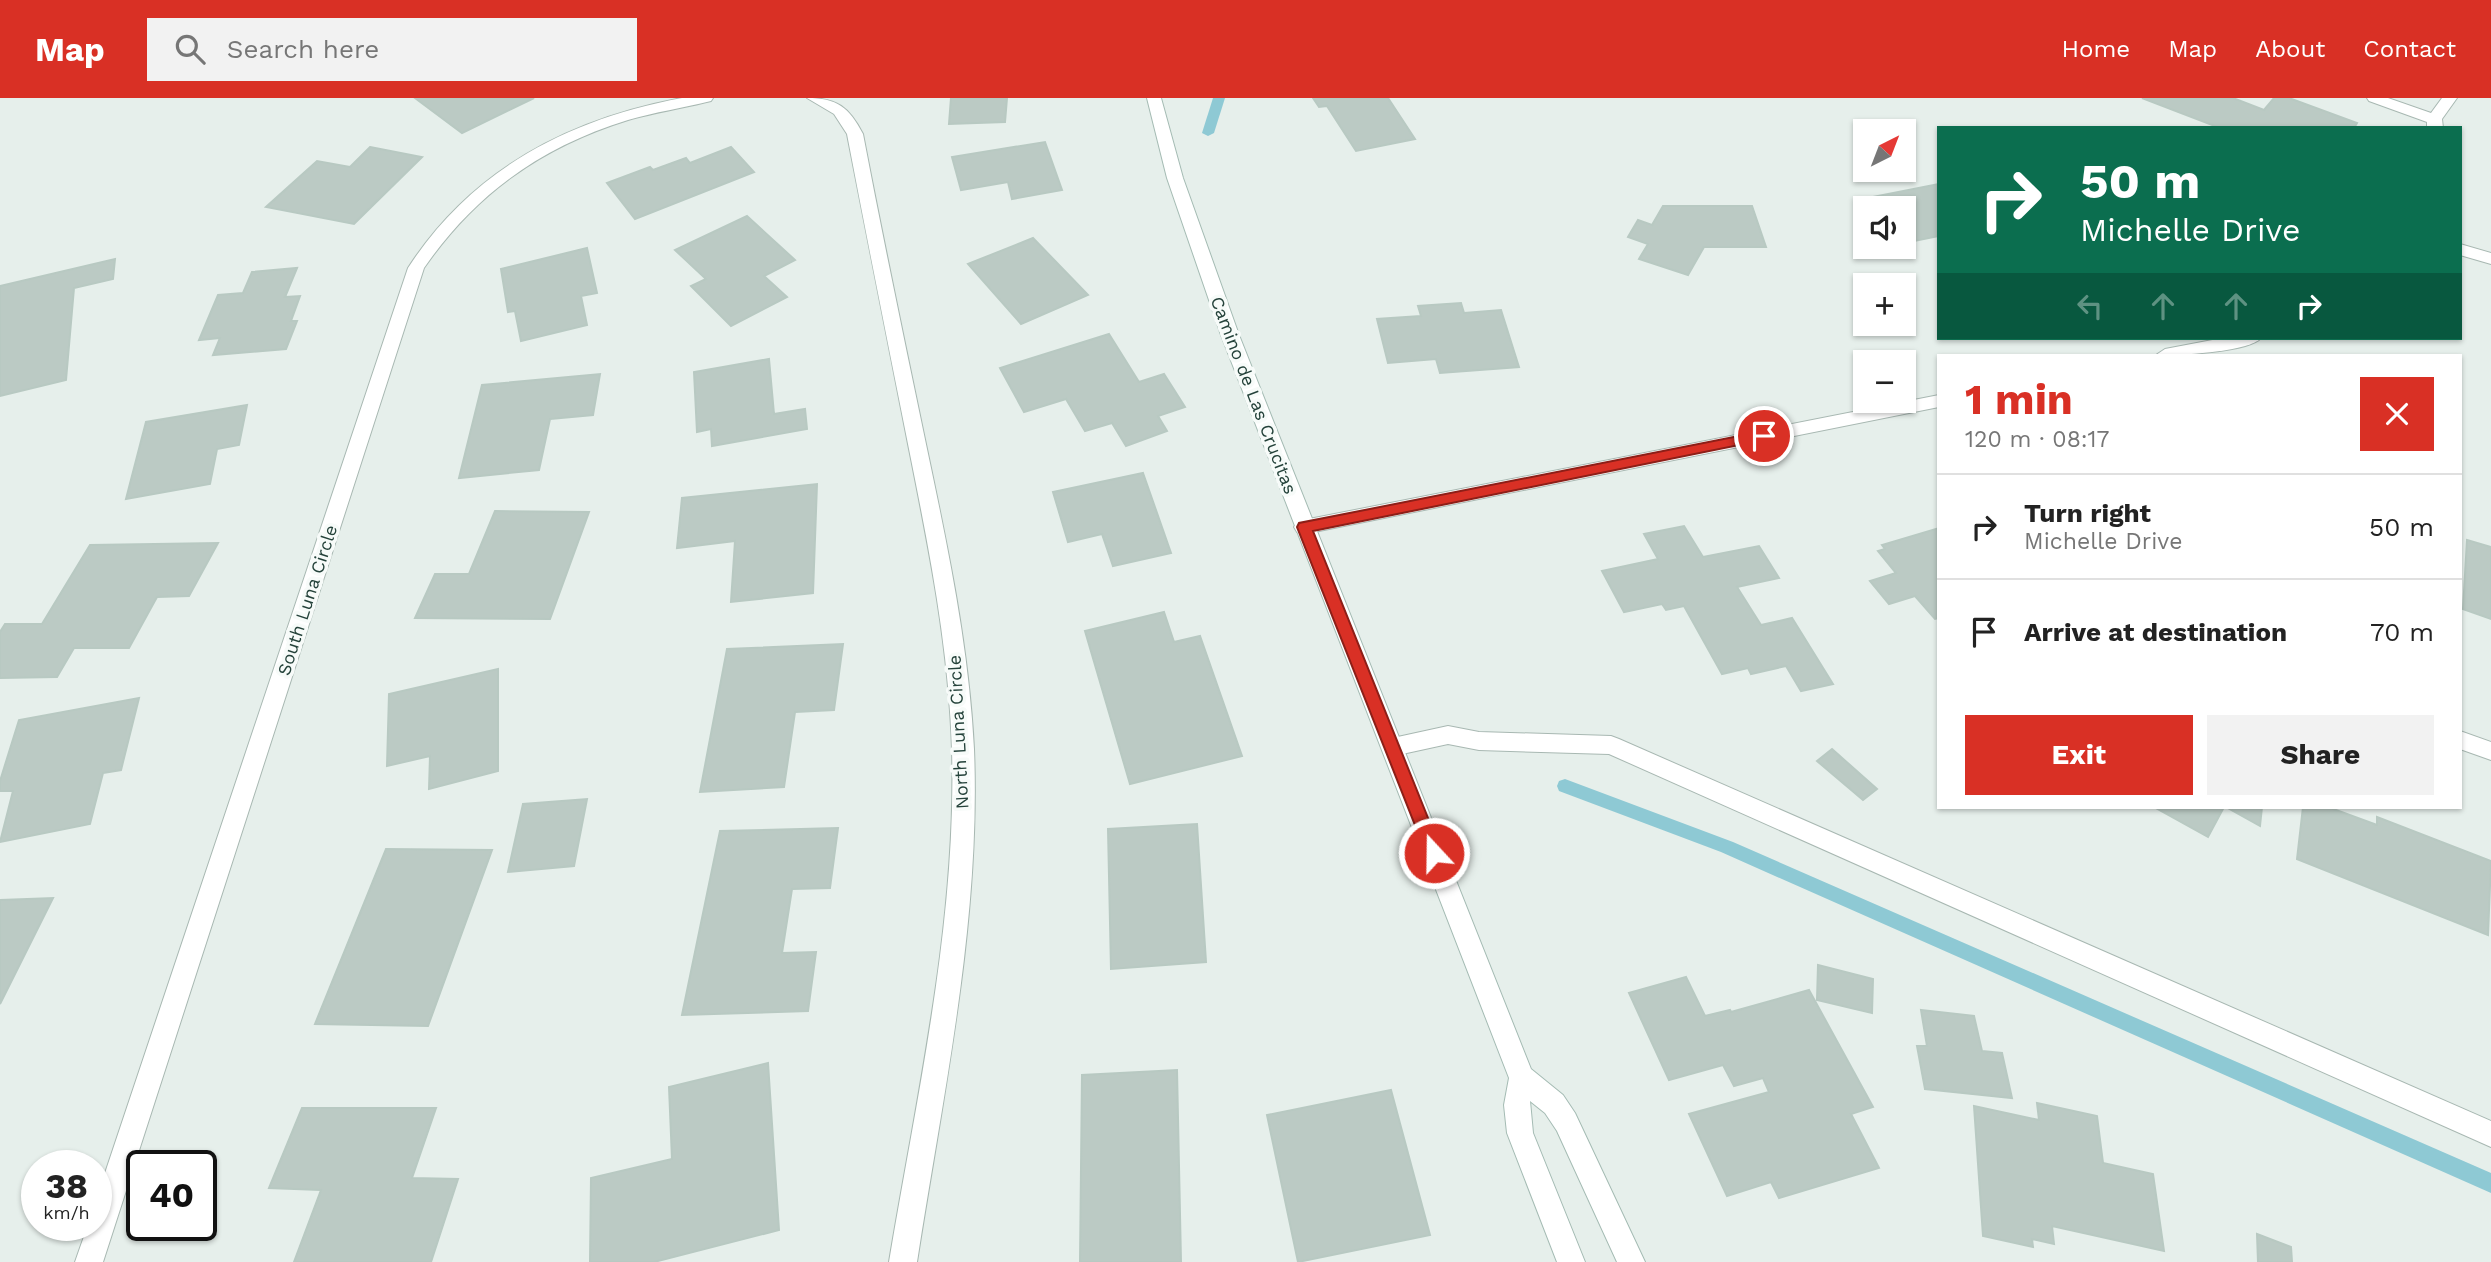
<!DOCTYPE html>
<meta charset="utf-8">
<style>
body{margin:0;font-family:"Work Sans",sans-serif;background:#f2f2f2;color:#222;height:100vh;display:flex;flex-direction:column;font-size:26px;white-space:nowrap}
*{box-sizing:border-box;margin:0}
p{font-size:23px;color:#767676}
.icon{flex:none;width:38px;height:38px;fill:none;stroke:currentColor;stroke-width:2;stroke-linecap:round;stroke-linejoin:round}
.map{position:relative;flex:1;overflow:hidden}
.details{position:absolute;left:1937px;top:256px;width:525px;height:455px;display:flex;flex-direction:column;background:#fff;border-radius:0px;box-shadow:0 2px 5px #0004}
.details>*{flex:none}
.hud{position:absolute;left:1937px;top:28px;width:525px;height:214px;border-radius:0px;box-shadow:0 2px 5px #0004;background:#0b6e4f;color:#fff;overflow:hidden}
.needle{width:46px;rotate:42deg}
.fabs{position:absolute;left:1853px;top:21px;display:grid;gap:14px}
.fabs a{display:grid;place-items:center;width:63px;height:63px;border-radius:0px;background:#fff;box-shadow:0 2px 5px #0004;font-size:35px}
.speed{position:absolute;left:21px;top:1052px;display:flex;gap:14px;font-size:35px;font-weight:700;text-align:center}
.speed>*{display:grid;place-content:center;width:91px;height:91px;border-radius:50%;background:#fff;box-shadow:0 2px 5px #0004;line-height:1}
.speed small{font-size:18px;font-weight:400}
.speed .limit{border:4px solid #111;border-radius:10px;background:#fff;color:#111}
.pin{position:absolute;display:grid;place-items:center;width:60px;height:60px;color:#fff;margin:-30px;border:4px solid #fff;border-radius:50%;box-shadow:0 2px 7px #0007}
.me{position:absolute;width:77px;margin:-38px;rotate:339deg;stroke-linejoin:round;filter:drop-shadow(0 0 5px #0008)}
.turn{display:flex;align-items:center;gap:24px;height:147px;padding:0 28px;font-size:32px}
.turn .icon{width:91px;height:91px;stroke-width:2.5}
.turn b{display:block;font-size:49px;line-height:60px}
.lanes{display:flex;align-items:center;height:66px;padding:0 28px;background:#0003;justify-content:center;gap:35px;direction:ltr}
.lanes .off{opacity:.35}
.round{display:grid;place-items:center;flex:none;width:74px;height:74px;border-radius:0px;background:#f2f2f2}
.summary{display:flex;align-items:center;justify-content:space-between;height:119px;padding:0 28px}
h1{font-size:42px;font-weight:700;line-height:52px;color:#d93025}
.primary-button{display:flex;gap:14px;margin-top:auto;padding:14px 28px}
.primary-button a{flex:1;height:80px;border-radius:0px;background:#d93025;color:#fff;font-size:28px;font-weight:700;line-height:80px;text-align:center}
.primary-button a+a{background:#f2f2f2;color:#222}
ul{padding:0;list-style:none}
li{display:flex;align-items:center;gap:21px;height:105px;padding:0 28px;border-top:2px solid #e0e0e0}
li div{flex:1}
li b{display:block;font-size:26px}
li em{font-style:normal}
header{display:flex;align-items:center;gap:42px;box-sizing:border-box;height:98px;padding:0 35px;background:#d93025;color:#fff}
header strong{font-size:33px}
nav{display:flex;gap:38px;margin-inline-start:auto;font-size:24px}
.search{width:490px;height:63px;background:#f2f2f2;display:flex;align-items:center;gap:18px;box-sizing:border-box;padding:0 24px;border-radius:0px;color:#767676;font-size:26px}
.map>svg:first-child{display:block}
.lines{fill:none;stroke-linecap:round;stroke-linejoin:round}
.stream{fill:#8ec9d4;fill-rule:evenodd}
.building{fill:#bbcac4;stroke:#b8c9c2;stroke-width:2}
.lane-casing{stroke:#a8b8b2;stroke-width:2}
.street-casing{stroke:#a8b8b2;stroke-width:2}
.secondary-casing{stroke:#a4bbb3;stroke-width:2}
.lane{fill:#fff;fill-rule:evenodd}
.street{fill:#fff;fill-rule:evenodd}
.secondary{fill:#fff;fill-rule:evenodd}
.route{fill:#d93025;stroke:#8d1f18;stroke-width:2}
.labels{text-anchor:middle;dominant-baseline:central;stroke-width:7;stroke-linejoin:round;paint-order:stroke}
.street-label{font-size:18px;fill:#24423a;stroke:#f7fbf9}
</style>
<header>
<strong>Map</strong>
<div class="search"><svg class="icon" aria-label="search" viewBox="0 0 24 24"><circle cx="10" cy="10" r="6"/><path d="M15 15l6 6"/></svg>Search here</div>
<nav><a>Home</a><a>Map</a><a>About</a><a>Contact</a></nav>
</header>
<div class="map">
<svg width="2491" height="1164" viewBox="0 0 2491 1164">
<rect width="100%" height="100%" fill="#e6efeb"/>
<g class="lines">
<!-- stream -->
<g class="stream">
<polygon points="1213,0 1225,0 1214,35 1208,38 1202,35"/>
<polygon points="1565,681 1733,744 2491,1075 2491,1095 1721,754 1559,693 1557,688 1559,683"/>
</g>
</g>
<!-- building -->
<g class="building">
<polygon points="415,0 534,0 462,35"/>
<polygon points="951,0 1007,0 1005,24 949,26"/>
<polygon points="1313,0 1388,0 1415,41 1356,53 1327,8 1319,9"/>
<polygon points="2142,0 2233,0 2264,12 2274,0 2289,0 2357,25 2354,30 2220,30"/>
<polygon points="1045,44 1062,92 1012,101 1008,84 961,92 952,59"/>
<polygon points="370,49 422,59 354,126 266,109 317,63 350,69"/>
<polygon points="731,49 754,74 635,121 607,85 650,69 653,72 686,60 690,65"/>
<polygon points="1939,86 1939,138 1904,145 1904,110 1866,111 1857,102"/>
<polygon points="1663,108 1752,108 1766,149 1704,149 1688,177 1639,161 1648,146 1628,139 1638,122 1652,127"/>
<polygon points="747,118 795,162 764,178 787,199 731,228 691,188 706,181 675,152"/>
<polygon points="1033,140 1088,197 1021,226 968,166"/>
<polygon points="587,150 597,195 581,198 587,227 521,243 515,213 508,214 501,171"/>
<polygon points="115,161 113,181 74,190 66,282 0,298 0,188"/>
<polygon points="297,170 285,199 300,198 291,223 297,223 286,251 213,257 220,240 199,242 218,197 243,195 252,174"/>
<polygon points="1461,205 1464,215 1501,212 1519,269 1440,275 1436,261 1388,265 1377,221 1421,218 1418,208"/>
<polygon points="1109,236 1139,284 1164,276 1185,309 1158,318 1167,333 1126,348 1112,325 1085,333 1066,301 1024,314 1000,270"/>
<polygon points="769,261 774,316 805,311 807,331 712,348 711,331 697,334 694,274"/>
<polygon points="600,276 593,317 550,321 539,372 459,380 482,287"/>
<polygon points="247,307 239,347 217,351 210,386 126,401 146,324"/>
<polygon points="1143,375 1171,455 1113,468 1102,436 1068,444 1053,394"/>
<polygon points="817,386 813,495 731,504 735,443 677,450 682,400"/>
<polygon points="495,413 589,414 550,521 415,520 435,476 469,476"/>
<polygon points="1684,428 1703,459 1759,448 1779,480 1737,489 1761,527 1792,520 1833,586 1801,593 1786,568 1751,576 1748,570 1722,576 1684,508 1666,512 1662,506 1624,514 1602,473 1658,461 1644,436"/>
<polygon points="1939,430 1939,520 1935,521 1915,498 1889,506 1870,483 1896,475 1878,453 1885,451 1882,447"/>
<polygon points="2467,442 2491,449 2491,521 2463,511"/>
<polygon points="218,445 189,498 157,499 129,550 74,550 57,579 0,580 0,534 5,526 42,526 90,447"/>
<polygon points="1164,514 1174,544 1200,538 1242,658 1130,686 1085,533"/>
<polygon points="843,546 834,612 795,614 784,689 700,694 727,551"/>
<polygon points="498,571 498,673 429,691 430,658 387,668 389,596"/>
<polygon points="139,600 121,672 103,675 90,726 0,744 13,693 0,693 0,683 19,622"/>
<polygon points="1832,651 1877,691 1863,702 1817,663"/>
<polygon points="587,701 574,768 508,774 523,706"/>
<polygon points="2154,709 2224,709 2208,739"/>
<polygon points="2226,709 2262,709 2260,728"/>
<polygon points="2303,709 2328,709 2377,727 2377,719 2491,763 2488,837 2297,761"/>
<polygon points="1197,726 1206,864 1111,871 1108,731"/>
<polygon points="838,730 830,790 792,791 782,855 816,854 808,913 682,917 720,733"/>
<polygon points="386,751 492,752 428,928 315,926"/>
<polygon points="53,800 0,906 0,802"/>
<polygon points="1818,867 1873,881 1872,915 1817,902"/>
<polygon points="1686,879 1705,918 1730,912 1731,914 1809,892 1873,1009 1851,1016 1879,1070 1779,1100 1771,1084 1727,1098 1689,1016 1769,994 1763,980 1734,988 1723,967 1669,982 1629,895"/>
<polygon points="1921,912 1974,918 1982,953 2002,955 2012,1000 1925,991 1917,948 1927,948"/>
<polygon points="768,965 779,1132 654,1164 590,1164 591,1080 672,1061 669,989"/>
<polygon points="1177,972 1181,1164 1080,1164 1082,977"/>
<polygon points="1391,992 1430,1137 1298,1164 1267,1017"/>
<polygon points="2037,1005 2097,1018 2103,1065 2153,1076 2164,1153 2052,1128 2054,1146 2032,1141 2033,1149 1983,1138 1974,1008 2039,1022"/>
<polygon points="302,1010 436,1010 412,1080 458,1081 431,1164 294,1164 321,1092 269,1090"/>
<polygon points="2257,1136 2291,1149 2292,1164 2258,1164"/>
</g>
<g class="lines">
<!-- lane casing -->
<g class="lane-casing">
<polygon id="lane" points="1448,628 1479,634 1611,638 1619,641 2491,1023 2491,1049 1609,656 1479,652 1448,646 1393,658 1385,656 1382,649 1385,642 1393,640"/>
</g>
<!-- street casing -->
<g class="street-casing">
<g id="street">
<path d="M682,0H713L711,3C683,10 655,14 628,22C541,49 475,96 424,170L103,1164H75L88,1127H96V1102L408,170C472,71 569,21 682,0Z"/>
<path d="M807,0C837,0 849,9 863,36C883,141 905,246 927,351C948,450 969,550 974,651C981,823 943,996 917,1164H889C917,996 957,824 952,652C949,550 929,451 909,351C888,246 867,141 847,36L834,16Z"/>
<polygon points="2367,0 2388,0 2431,15 2442,0 2457,0 2442,21 2443,30 2427,30 2427,24 2369,3"/>
<polygon points="2460,146 2491,155 2491,166 2460,157"/>
<path d="M2223,240H2261C2250,254 2175,258 2156,257L2165,251Z"/>
<polygon points="1939,297 1939,309 1304,436 1297,434 1294,429 1297,424 1304,422"/>
<polygon points="2460,633 2491,644 2491,662 2460,651"/>
</g>
</g>
<!-- secondary casing -->
<g class="secondary-casing">
<polygon id="secondary" points="1147,0 1161,0 1183,80 1239,237 1531,971 1563,997 1575,1015 1645,1164 1617,1164 1557,1033 1545,1015 1530,1003 1533,1035 1585,1164 1557,1164 1507,1035 1504,1007 1509,980 1221,237 1167,80"/>
</g>
<!-- lane -->
<use href="#lane" class="lane"/>
<!-- street -->
<use href="#street" class="street"/>
<!-- secondary -->
<use href="#secondary" class="secondary"/>
</g>
<!-- route -->
<polygon class="route" points="1764,333 1769,334 1769,341 1313,433 1442,755 1440,760 1434,763 1428,760 1297,429 1299,425"/>
<g class="labels">
<!-- street labels -->
<g class="street-label">
<text transform="translate(1254 297) rotate(69)">Camino de Las Crucitas</text>
<text transform="translate(307 502) rotate(-72)">South Luna Circle</text>
<text transform="translate(958 634) rotate(-93)">North Luna Circle</text>
</g>
</g>
</svg>
<div class="fabs">
<a><svg class="needle" viewBox="-14 -14 28 28"><path d="M0-13l5 13h-10z" fill="#e53935"/><path d="M0 13l5-13h-10z" fill="#767676"/></svg></a>
<a><svg class="icon" aria-label="sound" viewBox="0 0 24 24"><path d="M4 9h4l5-4v14l-5-4H4zM17 9q2 3 0 6"/></svg></a>
<a>+</a>
<a>−</a>
</div>
<div class="speed"><div>38<small>km/h</small></div><div class="limit">40</div></div>
<div class="pin" style="left:1764px;top:338px;background:#d93025"><svg class="icon" aria-label="arrive" viewBox="0 0 24 24"><path d="M6 21V4h12l-3 4 3 4H6"/></svg></div>
<svg class="me" style="left:1434px;top:755px" viewBox="-20 -20 40 40"><circle r="17" fill="#d93025" stroke="#fff" stroke-width="3"/><path d="M0-11L8 9 0 5-8 9z" fill="#fff"/></svg>
<div class="hud">
<div class="turn"><svg class="icon" aria-label="right" viewBox="0 0 24 24"><path d="M7 20v-9h11M14 6l5 5-5 5"/></svg><div><b>50 m</b>Michelle Drive</div></div>
<div class="lanes"><svg class="icon off" aria-label="left" viewBox="0 0 24 24"><path d="M17 20v-9H6M10 6l-5 5 5 5"/></svg><svg class="icon off" aria-label="ahead" viewBox="0 0 24 24"><path d="M12 20V5M6 11l6-6 6 6"/></svg><svg class="icon off" aria-label="ahead" viewBox="0 0 24 24"><path d="M12 20V5M6 11l6-6 6 6"/></svg><svg class="icon" aria-label="right" viewBox="0 0 24 24"><path d="M7 20v-9h11M14 6l5 5-5 5"/></svg></div>
</div>
<section class="details">
<div class="summary"><div><h1>1 min</h1><p>120 m · 08:17</p></div><a class="round" style="background:#d93025;color:#fff"><svg class="icon" aria-label="close" viewBox="0 0 24 24"><path d="M6 6l12 12M18 6L6 18"/></svg></a></div>
<ul>
<li><svg class="icon" aria-label="right" viewBox="0 0 24 24"><path d="M7 20v-9h11M14 6l5 5-5 5"/></svg><div><b>Turn right</b><p>Michelle Drive</p></div><em>50 m</em></li>
<li><svg class="icon" aria-label="arrive" viewBox="0 0 24 24"><path d="M6 21V4h12l-3 4 3 4H6"/></svg><div><b>Arrive at destination</b></div><em>70 m</em></li>
</ul>
<div class="primary-button"><a>Exit</a><a>Share</a></div>
</section>
</div>
